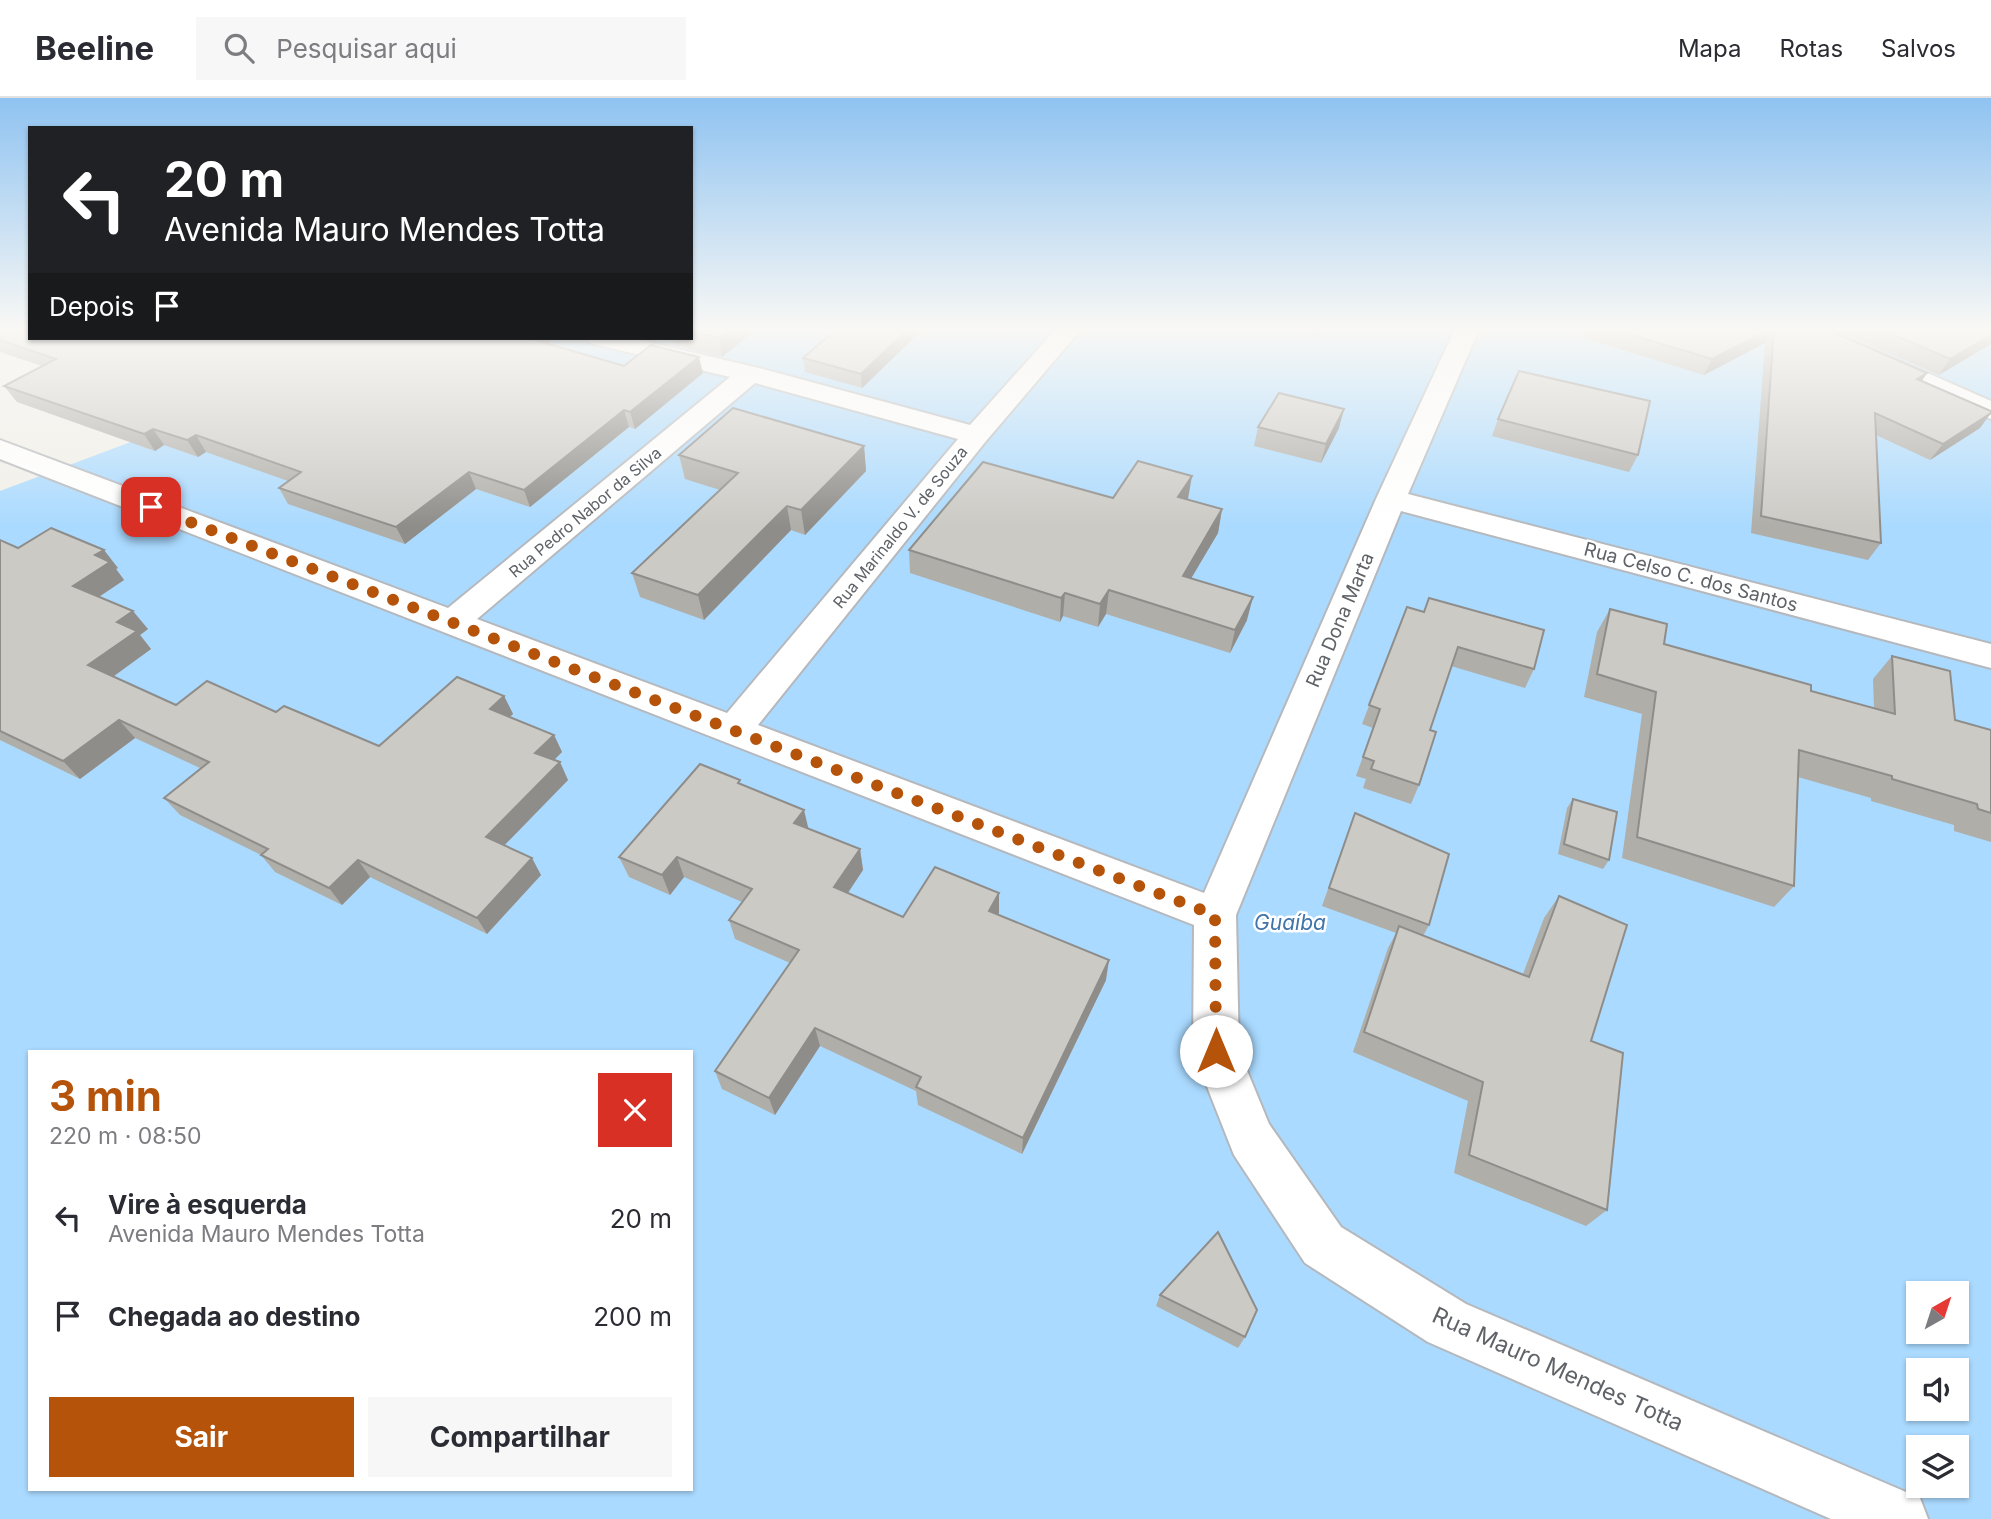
<!DOCTYPE html>
<html lang="pt">
<meta charset="utf-8">
<style>
body{margin:0;font-family:Inter,sans-serif;background:#f7f7f7;color:#2b2b33;height:100vh;display:flex;flex-direction:column;font-size:26px;white-space:nowrap}
*{box-sizing:border-box;margin:0}
p{font-size:23px;color:#7c7c81}
.icon{flex:none;width:38px;height:38px;fill:none;stroke:currentColor;stroke-width:2;stroke-linecap:round;stroke-linejoin:round}
.map{position:relative;flex:1;overflow:hidden}
.panel{position:absolute;left:28px;top:952px;width:665px;height:441px;display:flex;flex-direction:column;background:#fff;border-radius:0px;box-shadow:0 2px 5px #0004}
.panel>*{flex:none}
.hud{position:absolute;left:28px;top:28px;width:665px;height:214px;border-radius:0px;box-shadow:0 2px 5px #0004;background:#202124;color:#fff;overflow:hidden}
.needle{width:46px;rotate:39deg}
.controls{position:absolute;left:1906px;top:1183px;display:grid;gap:14px}
.controls a{display:grid;place-items:center;width:63px;height:63px;border-radius:0px;background:#fff;box-shadow:0 2px 5px #0004;font-size:35px}
.pin{position:absolute;display:grid;place-items:center;width:60px;height:60px;color:#fff;margin:-30px;border-radius:14px;box-shadow:0 4px 10px #0006}
.me{position:absolute;width:77px;margin:-38px;rotate:0deg;stroke-linejoin:round;filter:drop-shadow(0 0 5px #0008)}
.turn{display:flex;align-items:center;gap:24px;height:147px;padding:0 21px;font-size:32px}
.turn .icon{width:91px;height:91px;stroke-width:2.5}
.turn b{display:block;font-size:49px;line-height:60px}
.then{display:flex;align-items:center;height:66px;padding:0 21px;background:#0003;gap:14px;font-size:26px}
.round{display:grid;place-items:center;flex:none;width:74px;height:74px;border-radius:0px;background:#f7f7f7}
.head{display:flex;align-items:center;justify-content:space-between;height:119px;padding:0 21px}
h1{font-size:42px;font-weight:700;line-height:52px;color:#b45309}
.primary-button{display:flex;gap:14px;margin-top:auto;padding:14px 21px}
.primary-button a{flex:1;height:80px;border-radius:0px;background:#b45309;color:#fff;font-size:28px;font-weight:700;line-height:80px;text-align:center}
.primary-button a+a{background:#f7f7f7;color:#2b2b33}
ul{padding:0;list-style:none}
li{display:flex;align-items:center;gap:21px;height:98px;padding:0 21px}
li div{flex:1}
li b{display:block;font-size:26px}
li em{font-style:normal}
header{display:flex;align-items:center;gap:42px;box-sizing:border-box;height:98px;padding:0 35px;background:#fff;border-bottom:2px solid #e1e1e2}
header strong{font-size:33px}
nav{display:flex;gap:38px;margin-inline-start:auto;font-size:24px}
.search{width:490px;height:63px;background:#f7f7f7;display:flex;align-items:center;gap:18px;box-sizing:border-box;padding:0 24px;border-radius:0px;color:#7c7c81;font-size:26px}
.map>svg:first-child{display:block}
.water{fill:#aadaff;fill-rule:evenodd}
.lines{fill:none;stroke-linecap:round;stroke-linejoin:round}
.minor-casing{stroke:#b5b8bc;stroke-width:4}
.minor{fill:#fff;fill-rule:evenodd}
.wall{fill:#afaea9}
.shaded-wall{fill:#8f8d8a}
.building{fill:#cccac5;stroke:#8f8d8a;stroke-width:2}
.route{stroke:#b45309;stroke-width:12;stroke-dasharray:0 21.6}
.labels{text-anchor:middle;dominant-baseline:central;stroke-width:5;stroke-linejoin:round;paint-order:stroke}
.far-street-label{font-size:16px;fill:#5f6368;stroke:#fff}
.street-label{font-size:19px;fill:#5f6368;stroke:#fff}
.water-label{font-size:21px;font-style:italic;fill:#4174aa;stroke:#fff}
.near-street-label{font-size:23px;fill:#5f6368;stroke:#fff}
</style>
<header>
<strong>Beeline</strong>
<div class="search"><svg class="icon" aria-label="search" viewBox="0 0 24 24"><circle cx="10" cy="10" r="6"/><path d="M15 15l6 6"/></svg>Pesquisar aqui</div>
<nav><a>Mapa</a><a>Rotas</a><a>Salvos</a></nav>
</header>
<div class="map">
<svg width="1991" height="1421" viewBox="0 0 1991 1421">
<rect width="100%" height="100%" fill="#f1efe8"/>
<!-- water -->
<path class="water" d="M691,229H1991V1421H0V393L408,240H691ZM30,954H691V1391H30ZM1918,1195H1956V1234H1918ZM1918,1272H1956V1311H1918ZM1918,1349H1956V1388H1918Z"/>
<g class="lines">
<!-- minor casing -->
<g class="minor-casing">
<g id="minor">
<path d="M1058,229H1083L986,343L758,627L1204,795L1376,401L1456,229H1480L1408,396L1991,546V570L1401,413L1236,817L1239,953L1269,1026L1341,1129L1466,1206L1920,1400L1928,1421H1831L1428,1244L1305,1165L1234,1057L1193,953L1194,827L0,361V342L448,510L730,279L590,245L587,240H630L759,270L970,327ZM755,285L958,341L727,615L477,521Z"/>
<polygon points="1791,229 1823,229 1991,303 1991,321 1794,234"/>
</g>
</g>
<!-- minor -->
<use href="#minor" class="minor"/>
</g>
<!-- wall -->
<g class="wall">
<polygon points="0,229 30,240 557,240 548,246 624,268 703,275 635,331 629,329 530,409 476,391 405,446 288,406 279,390 288,383 206,354 198,359 164,347 155,353 17,304 4,288 42,268 0,254"/>
<polygon points="691,229 759,229 722,259 676,248 674,240 691,240"/>
<polygon points="925,229 862,290 805,274 803,260"/>
<polygon points="980,229 1004,229 999,234"/>
<polygon points="1280,229 1321,229 1316,237"/>
<polygon points="1585,229 1821,229 1927,275 1922,283 1980,330 1930,362 1876,337 1881,445 1868,462 1751,435 1765,245 1704,277 1580,239"/>
<polygon points="1829,229 1991,229 1939,277"/>
<polygon points="1498,321 1638,357 1629,374 1492,338"/>
<polygon points="1258,329 1339,330 1321,365 1254,348"/>
<polygon points="864,348 866,373 805,437 791,432 704,522 640,499 632,475 720,392 685,381 679,357"/>
<polygon points="1113,400 1188,402 1222,411 1218,435 1191,480 1247,522 1230,555 1106,516 1098,529 1063,518 1060,524 910,475 909,452"/>
<polygon points="0,442 18,450 118,470 116,471 124,482 99,499 148,531 140,537 151,551 113,579 176,607 276,614 379,648 504,598 513,616 509,619 554,637 562,654 554,662 568,682 504,747 541,777 487,836 370,779 342,807 275,774 261,757 180,717 164,700 200,670 135,640 80,681 0,642"/>
<polygon points="1407,509 1534,571 1525,590 1451,568 1430,632 1419,687 1411,706 1363,690 1366,681 1356,678 1373,630 1362,626"/>
<polygon points="1610,511 1664,546 1811,593 1874,610 1873,581 1892,558 1955,622 1991,632 1991,744 1954,733 1954,727 1871,703 1871,700 1798,679 1794,788 1774,809 1622,760 1642,616 1584,599 1597,534"/>
<polygon points="742,687 808,731 860,751 863,772 847,795 903,819 999,795 998,817 1106,882 1022,1056 918,1007 916,993 820,948 775,1017 722,991 715,973 790,865 735,841 729,822 742,804 684,779 670,797 629,779 619,759"/>
<polygon points="1573,701 1609,762 1603,771 1558,756 1567,710"/>
<polygon points="1355,715 1429,827 1423,838 1523,876 1544,820 1559,798 1591,943 1607,1112 1586,1128 1454,1075 1468,1003 1353,954 1388,850 1396,835 1322,808"/>
<polygon points="1160,1197 1245,1239 1238,1250 1156,1208"/>
</g>
<!-- shaded-wall -->
<g class="shaded-wall">
<polygon points="733,229 759,229 722,259 719,240"/>
<polygon points="910,229 925,229 862,290 861,276"/>
<polygon points="1774,229 1765,245 1704,277 1712,261"/>
<polygon points="1991,237 1991,246 1939,277 1950,261"/>
<polygon points="529,240 557,240 533,257"/>
<polygon points="699,259 703,275 635,331 630,314"/>
<polygon points="1927,275 1916,291 1917,281"/>
<polygon points="1344,311 1339,330 1321,365 1326,346"/>
<polygon points="624,312 629,329 530,409 524,392"/>
<polygon points="1991,315 1980,330 1930,362 1943,346"/>
<polygon points="153,331 164,347 155,353 144,336"/>
<polygon points="196,337 206,354 198,359 187,342"/>
<polygon points="864,348 866,373 805,437 801,412"/>
<polygon points="469,374 476,391 405,446 396,429"/>
<polygon points="1192,378 1188,401 1175,423 1178,399"/>
<polygon points="787,408 791,432 704,522 698,497"/>
<polygon points="1222,411 1218,435 1179,501 1183,478"/>
<polygon points="104,452 118,470 116,471 124,482 88,506 73,488 95,457"/>
<polygon points="1109,492 1106,516 1098,529 1100,506"/>
<polygon points="1065,495 1063,518 1060,524 1061,500"/>
<polygon points="1253,499 1247,522 1230,555 1235,532"/>
<polygon points="133,513 148,531 140,537 151,551 104,585 88,567 117,524"/>
<polygon points="504,598 513,616 499,629 490,611"/>
<polygon points="119,622 135,640 80,681 63,663"/>
<polygon points="554,637 562,654 544,672 535,655"/>
<polygon points="560,664 568,682 496,756 486,739"/>
<polygon points="804,712 809,733 794,725"/>
<polygon points="860,751 863,772 838,810 834,789"/>
<polygon points="677,759 684,779 670,797 662,777"/>
<polygon points="532,760 541,777 487,836 477,820"/>
<polygon points="358,762 370,779 342,807 329,790"/>
<polygon points="999,795 999,815 989,833 989,813"/>
<polygon points="1109,862 1106,882 1022,1056 1023,1040"/>
<polygon points="815,930 820,948 775,1017 769,1000"/>
</g>
<!-- building -->
<g class="building">
<polygon points="0,229 30,229 30,240 529,240 528,240 624,268 651,247 699,259 630,314 624,312 524,392 469,374 396,429 279,390 301,374 196,337 187,342 153,331 144,336 4,288 56,261 0,242"/>
<polygon points="691,229 733,229 719,240 691,234"/>
<polygon points="839,229 910,229 861,276 803,260"/>
<polygon points="1605,229 1774,229 1712,261"/>
<polygon points="1774,229 1821,229 1927,275 1917,281 1991,313 1991,315 1943,346 1875,315 1881,445 1761,418"/>
<polygon points="1875,229 1991,229 1991,237 1950,261"/>
<polygon points="1519,273 1650,303 1638,357 1498,321"/>
<polygon points="1279,295 1344,311 1326,346 1258,329"/>
<polygon points="733,310 864,348 801,412 787,408 698,497 632,475 738,375 679,357"/>
<polygon points="1138,363 1192,378 1178,399 1222,411 1183,478 1253,499 1235,532 1109,492 1100,506 1065,495 1061,500 909,452 983,364 1113,400"/>
<polygon points="51,430 104,452 95,457 110,464 73,488 133,513 117,524 137,533 88,567 176,607 207,583 276,614 284,608 379,648 457,579 504,598 490,611 554,637 535,655 560,664 486,739 532,760 477,820 358,762 329,790 261,757 268,751 164,700 209,664 119,622 63,663 0,633 0,442 18,450"/>
<polygon points="1429,500 1544,532 1534,571 1458,549 1430,632 1436,634 1419,687 1371,671 1374,663 1363,659 1380,611 1369,607 1407,509 1424,514"/>
<polygon points="1610,511 1667,526 1664,546 1811,587 1811,593 1895,616 1892,558 1950,573 1955,622 1991,632 1991,715 1978,711 1977,706 1892,681 1892,678 1799,652 1794,788 1637,739 1656,594 1597,576"/>
<polygon points="700,666 740,682 738,685 804,712 794,725 860,751 834,789 903,819 935,769 999,795 989,813 1109,862 1023,1040 916,989 921,979 815,930 769,1000 715,973 799,852 729,822 752,791 677,759 662,777 619,759"/>
<polygon points="1573,701 1617,714 1609,762 1564,746"/>
<polygon points="1355,715 1449,756 1429,827 1329,790"/>
<polygon points="1559,798 1627,827 1591,943 1623,955 1607,1112 1469,1057 1483,984 1364,934 1399,828 1529,879"/>
<polygon points="1218,1134 1257,1212 1245,1239 1160,1197"/>
</g>
<!-- sky -->
<linearGradient id="sky" x2="0" y2="1"><stop stop-color="#8fc3f1"/><stop offset="0.54" stop-color="#f9f8f5"/><stop offset="1" stop-color="#f9f8f5" stop-opacity="0"/></linearGradient>
<rect width="1991" height="428" fill="url(#sky)"/>
<g class="lines">
<!-- route -->
<polyline class="route" points="151,409 1215,817 1216,953"/>
</g>
<g class="labels">
<!-- far-street labels -->
<g class="far-street-label">
<text transform="translate(585 414) rotate(-40)">Rua Pedro Nabor da Silva</text>
<text transform="translate(900 429) rotate(-51)">Rua Marinaldo V. de Souza</text>
</g>
<!-- street labels -->
<g class="street-label">
<text transform="translate(1691 479) rotate(15)">Rua Celso C. dos Santos</text>
<text transform="translate(1340 522) rotate(-67)">Rua Dona Marta</text>
</g>
<!-- water labels -->
<g class="water-label">
<text x="1290" y="824">Guaíba</text>
</g>
<!-- near-street labels -->
<g class="near-street-label">
<text transform="translate(1558 1271) rotate(24)">Rua Mauro Mendes Totta</text>
</g>
</g>
</svg>
<div class="controls">
<a><svg class="needle" viewBox="-14 -14 28 28"><path d="M0-13l5 13h-10z" fill="#e53935"/><path d="M0 13l5-13h-10z" fill="#7c7c81"/></svg></a>
<a><svg class="icon" aria-label="sound" viewBox="0 0 24 24"><path d="M4 9h4l5-4v14l-5-4H4zM17 9q2 3 0 6"/></svg></a>
<a><svg class="icon" aria-label="layers" viewBox="0 0 24 24"><path d="M12 4l9 5-9 5-9-5zM3 14l9 5 9-5"/></svg></a>
</div>
<div class="pin" style="left:151px;top:409px;background:#d93025"><svg class="icon" aria-label="arrive" viewBox="0 0 24 24"><path d="M6 21V4h12l-3 4 3 4H6"/></svg></div>
<svg class="me" style="left:1216px;top:953px" viewBox="-20 -20 40 40"><circle r="19" fill="#fff"/><path d="M0-13L10 11 0 6-10 11z" fill="#b45309"/></svg>
<div class="hud">
<div class="turn"><svg class="icon" aria-label="left" viewBox="0 0 24 24"><path d="M17 20v-9H6M10 6l-5 5 5 5"/></svg><div><b>20 m</b>Avenida Mauro Mendes Totta</div></div>
<div class="then">Depois<svg class="icon" aria-label="arrive" viewBox="0 0 24 24"><path d="M6 21V4h12l-3 4 3 4H6"/></svg></div>
</div>
<section class="panel">
<div class="head"><div><h1>3 min</h1><p>220 m · 08:50</p></div><a class="round" style="background:#d93025;color:#fff"><svg class="icon" aria-label="close" viewBox="0 0 24 24"><path d="M6 6l12 12M18 6L6 18"/></svg></a></div>
<ul>
<li><svg class="icon" aria-label="left" viewBox="0 0 24 24"><path d="M17 20v-9H6M10 6l-5 5 5 5"/></svg><div><b>Vire à esquerda</b><p>Avenida Mauro Mendes Totta</p></div><em>20 m</em></li>
<li><svg class="icon" aria-label="arrive" viewBox="0 0 24 24"><path d="M6 21V4h12l-3 4 3 4H6"/></svg><div><b>Chegada ao destino</b></div><em>200 m</em></li>
</ul>
<div class="primary-button"><a>Sair</a><a>Compartilhar</a></div>
</section>
</div>
